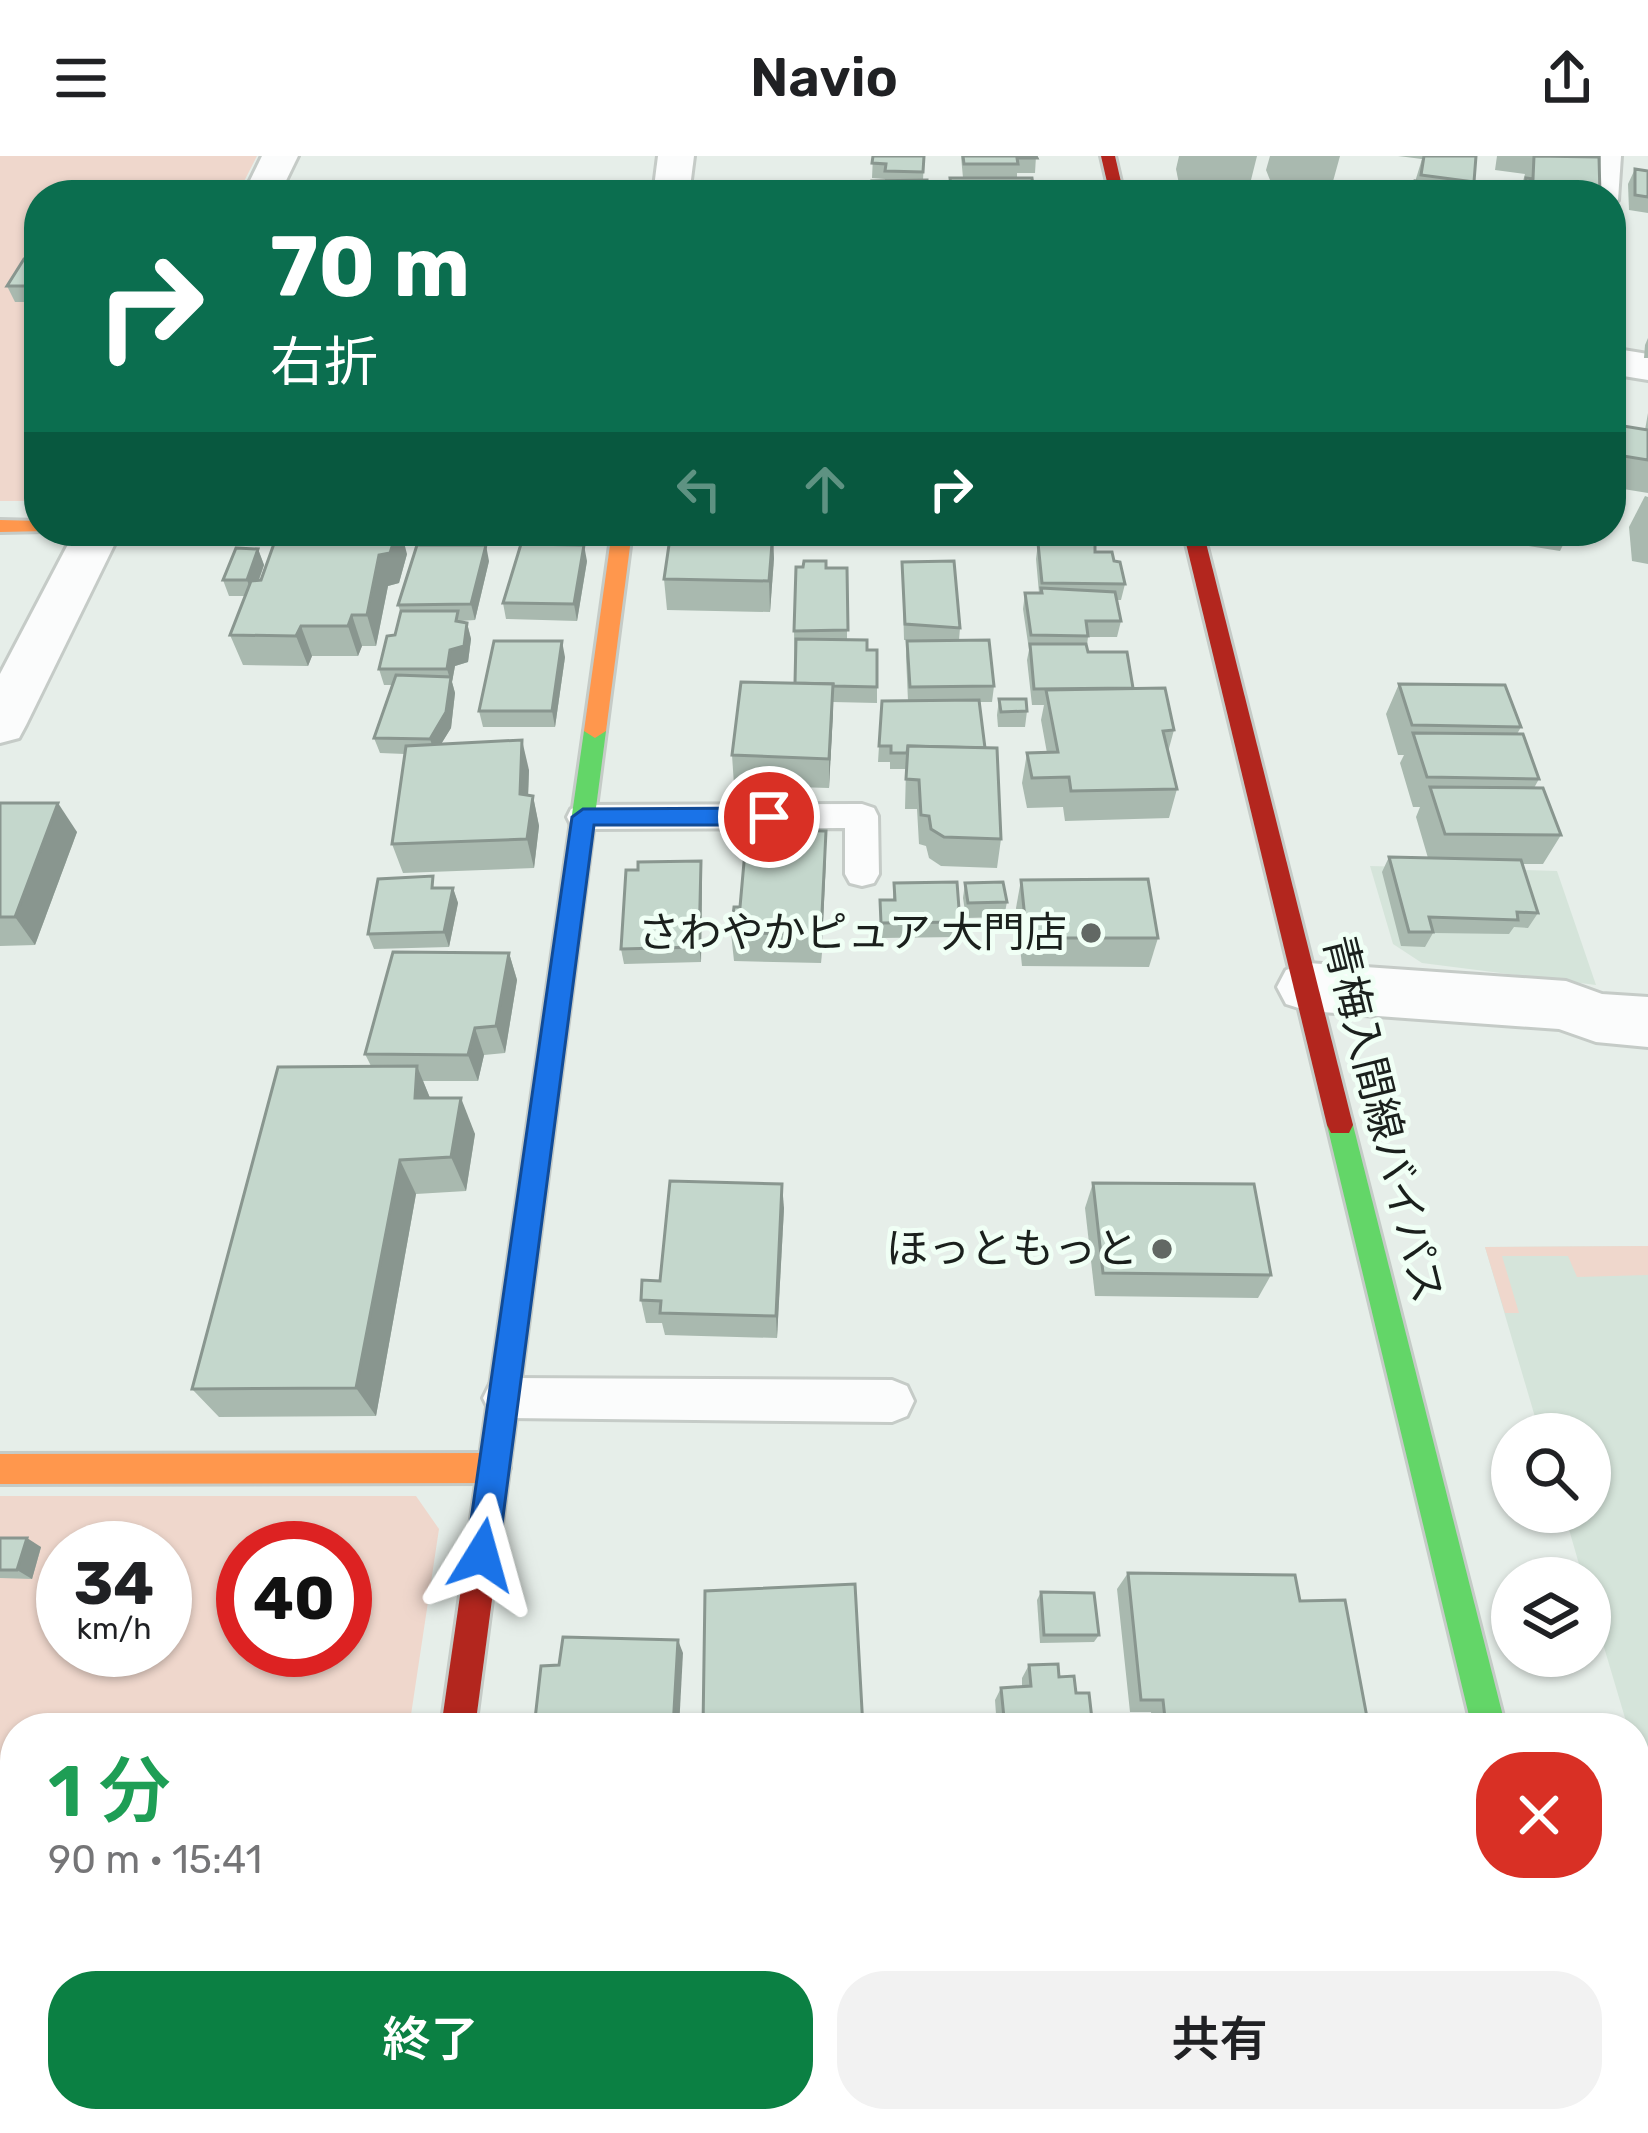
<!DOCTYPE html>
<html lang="ja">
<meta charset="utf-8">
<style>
body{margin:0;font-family:Rubik,"Noto Sans JP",sans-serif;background:#f2f2f2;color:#202124;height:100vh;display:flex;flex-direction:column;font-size:45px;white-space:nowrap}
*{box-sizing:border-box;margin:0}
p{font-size:39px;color:#757577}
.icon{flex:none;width:66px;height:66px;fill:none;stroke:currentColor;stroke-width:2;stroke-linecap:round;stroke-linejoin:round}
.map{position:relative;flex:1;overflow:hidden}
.details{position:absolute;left:0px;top:1557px;width:1650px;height:420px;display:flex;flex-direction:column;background:#fff;border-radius:48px 48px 0 0;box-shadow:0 3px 9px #0004}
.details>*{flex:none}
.guide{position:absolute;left:24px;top:24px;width:1602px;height:366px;border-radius:48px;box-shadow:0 3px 9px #0004;background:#0b6e4f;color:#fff;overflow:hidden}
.tools{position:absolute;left:1491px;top:1257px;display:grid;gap:24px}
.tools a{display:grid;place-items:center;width:120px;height:120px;border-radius:50%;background:#fff;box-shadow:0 3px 9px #0004;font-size:60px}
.speed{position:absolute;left:36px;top:1365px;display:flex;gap:24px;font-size:60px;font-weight:700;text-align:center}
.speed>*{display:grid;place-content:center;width:156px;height:156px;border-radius:50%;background:#fff;box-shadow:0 3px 9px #0004;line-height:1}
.speed small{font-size:30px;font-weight:400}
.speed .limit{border:18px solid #d22;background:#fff;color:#111}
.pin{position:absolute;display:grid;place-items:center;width:102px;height:102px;color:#fff;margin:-51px;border:6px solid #fff;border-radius:50%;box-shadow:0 3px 12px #0007}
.me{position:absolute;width:132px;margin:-66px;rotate:8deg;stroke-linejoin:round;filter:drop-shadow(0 0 9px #0008)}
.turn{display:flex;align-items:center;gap:42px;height:252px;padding:0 48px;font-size:54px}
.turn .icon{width:156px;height:156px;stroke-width:2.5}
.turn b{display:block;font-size:84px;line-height:102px}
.lanes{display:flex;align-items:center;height:114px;padding:0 48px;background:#0003;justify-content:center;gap:60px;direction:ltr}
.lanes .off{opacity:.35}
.round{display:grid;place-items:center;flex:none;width:126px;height:126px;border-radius:48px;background:#f2f2f2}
.headline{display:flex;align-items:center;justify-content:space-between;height:204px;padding:0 48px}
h1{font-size:72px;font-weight:600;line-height:90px;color:#1e9e55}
.cta{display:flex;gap:24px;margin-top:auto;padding:24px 48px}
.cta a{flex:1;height:138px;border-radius:48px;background:#0b8043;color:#fff;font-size:48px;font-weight:600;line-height:138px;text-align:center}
.cta a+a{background:#f2f2f2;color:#202124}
header{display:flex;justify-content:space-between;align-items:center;height:156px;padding:0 48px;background:#fff;font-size:54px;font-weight:600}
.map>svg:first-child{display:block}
.built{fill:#d5e4da}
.green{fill:#efd7cc;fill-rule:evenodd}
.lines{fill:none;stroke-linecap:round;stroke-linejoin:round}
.lane-casing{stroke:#c5cbc7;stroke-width:6}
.street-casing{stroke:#c5cbc7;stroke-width:6}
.fast-casing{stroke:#c5cbc7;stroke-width:6}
.slow-casing{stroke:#c5cbc7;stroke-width:6}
.jam-casing{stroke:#c5cbc7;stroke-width:6}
.lane{fill:#fbfcfc;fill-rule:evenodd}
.street{fill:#fbfcfc;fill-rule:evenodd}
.fast{fill:#63d668;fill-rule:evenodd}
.slow{fill:#ff974d;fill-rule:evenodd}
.jam{fill:#b3261e;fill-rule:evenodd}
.wall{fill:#a9b9af}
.shaded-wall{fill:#89968f}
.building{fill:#c4d7cc;stroke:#89968f;stroke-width:3}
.route{fill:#1a73e8;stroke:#114b97;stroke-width:3}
.poi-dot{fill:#626864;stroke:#f0fff5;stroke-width:4.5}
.labels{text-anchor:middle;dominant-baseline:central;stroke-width:10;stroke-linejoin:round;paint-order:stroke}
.poi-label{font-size:42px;fill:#1b201d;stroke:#f0fff5;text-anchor:end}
.street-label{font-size:42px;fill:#1b201d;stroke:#f0fff5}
</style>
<header><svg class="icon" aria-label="menu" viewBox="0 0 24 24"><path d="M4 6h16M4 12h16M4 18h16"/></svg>Navio<svg class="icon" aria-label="share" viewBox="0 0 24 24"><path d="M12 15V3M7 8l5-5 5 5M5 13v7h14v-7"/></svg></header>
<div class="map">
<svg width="1648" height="1977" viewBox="0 0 1648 1977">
<rect width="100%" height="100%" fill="#e6eee9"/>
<!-- built -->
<g class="built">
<polygon points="1370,710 1557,715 1596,829 1422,807 1393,788"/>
<polygon points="1648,1090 1648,1638 1635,1595 1635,1572 1628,1572 1590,1444 1590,1422 1583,1422 1564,1356 1590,1356 1590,1278 1540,1278 1485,1091"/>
</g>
<!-- green -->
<g class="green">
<polygon points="0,0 257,0 237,39 39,39 39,345 0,345"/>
<polygon points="1648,1090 1648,1119 1577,1121 1568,1100 1502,1100 1519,1157 1505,1157 1485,1091"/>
<path d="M0,1340H416L439,1373L409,1572H15V1962H348L346,1977H0ZM63,1392H165V1494H63ZM243,1392H345V1494H243Z"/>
</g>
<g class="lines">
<!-- lane casing -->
<g class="lane-casing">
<g id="lane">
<polygon points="1601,0 1621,0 1618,44 1599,39"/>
<polygon points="862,648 874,652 878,660 879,718 874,727 862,730 850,727 845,718 845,672 583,673 571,669 567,661 571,653 583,649"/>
<polygon points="505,1222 892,1224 907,1230 914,1245 907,1260 892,1266 505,1262 490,1256 483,1242 490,1228"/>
</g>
</g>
<!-- street casing -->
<g class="street-casing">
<g id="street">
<polygon points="262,0 298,0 279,39 243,39"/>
<polygon points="658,0 694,0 689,39 653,39"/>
<polygon points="1611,192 1648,198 1648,224 1611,218"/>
<polygon points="75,375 121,375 26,569 19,582 0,587 0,518"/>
<polygon points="1308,807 1566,825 1602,838 1648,841 1648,891 1596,886 1559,873 1308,855 1286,848 1277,831 1286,814"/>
<polygon points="356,1962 452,1962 450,1977 354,1977"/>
</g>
</g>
<!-- fast casing -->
<g class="fast-casing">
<g id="fast">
<polygon points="595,568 606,575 546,1035 542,1043 532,1047 522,1043 518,1035 584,575"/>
<polygon points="1340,958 1349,961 1353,969 1506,1572 1472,1572 1327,969 1331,961"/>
</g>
</g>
<!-- slow casing -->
<g class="slow-casing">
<g id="slow">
<polygon points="0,364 39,365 39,375 46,375 0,376"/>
<polygon points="612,375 632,375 606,575 595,582 584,575"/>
<polygon points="494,1297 505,1301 510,1312 505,1323 494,1327 0,1328 0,1298"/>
<polygon points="1565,1962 1605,1962 1608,1977 1568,1977"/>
</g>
</g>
<!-- jam casing -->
<g class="jam-casing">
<g id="jam">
<polygon points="1101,0 1115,0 1124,39 1110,39"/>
<polygon points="1183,375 1203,375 1353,969 1349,977 1331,977 1327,969"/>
<polygon points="532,1023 542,1027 546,1035 475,1572 441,1572 518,1035 522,1027"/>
</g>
</g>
<!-- lane -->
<use href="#lane" class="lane"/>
<!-- street -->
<use href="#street" class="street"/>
<!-- fast -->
<use href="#fast" class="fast"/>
<!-- slow -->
<use href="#slow" class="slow"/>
<!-- jam -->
<use href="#jam" class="jam"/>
</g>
<!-- wall -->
<g class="wall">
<polygon points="873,0 924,0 923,25 927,39 872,39 872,25 885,25 885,23 872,22"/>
<polygon points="961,0 1036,0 1035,17 1017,17 1017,22 1032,22 1034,39 949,39 950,22 963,22"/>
<polygon points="1179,0 1257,0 1250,28 1179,28 1176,13"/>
<polygon points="1270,0 1340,0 1332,29 1272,29 1266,14"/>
<polygon points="1398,0 1476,0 1471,33 1473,39 1411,39 1422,3"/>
<polygon points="1497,0 1593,0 1600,39 1519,39 1525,18 1495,14"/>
<polygon points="1635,13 1648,15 1648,57 1629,54 1628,28"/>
<polygon points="39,103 39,146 15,146 7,130"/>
<polygon points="1648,182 1648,202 1644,202 1645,189"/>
<polygon points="1648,257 1648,337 1611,331 1611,268 1645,274"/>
<polygon points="1645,340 1648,341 1648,408 1632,405 1629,371"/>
<polygon points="1458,375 1570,375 1560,395 1458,379"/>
<polygon points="1038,387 1095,396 1114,405 1125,428 1121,444 1117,444 1121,465 1117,481 1088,481 1087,489 1088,496 1133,532 1174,574 1168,596 1177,633 1169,662 1065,665 1063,651 1027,652 1022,627 1027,597 1047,597 1041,564 1044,549 1032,549 1027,504 1029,494 1023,453 1025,437 1039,437 1036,403"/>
<polygon points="258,393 264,409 259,424 407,398 399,427 388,430 376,490 362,490 358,500 312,500 308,510 243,509 230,479 245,440 229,440 223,424"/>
<polygon points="774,402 770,456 667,454 664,423"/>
<polygon points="489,405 475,464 460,465 467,467 471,483 468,506 455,510 452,526 455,537 451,572 441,588 529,614 528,640 533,640 539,670 534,712 403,717 392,688 405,598 380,597 374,582 393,529 384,529 379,513 395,479 401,457 398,449"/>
<polygon points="587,405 577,465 506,463 503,447"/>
<polygon points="902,406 960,472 959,484 994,530 992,546 980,546 985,592 1001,683 997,712 941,710 929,702 926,690 919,688 917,653 905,653 906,613 890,613 890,606 878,606 879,590 908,545 906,500 907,485 911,484 904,484"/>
<polygon points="826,412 847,412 847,484 867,494 877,531 877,547 833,546 829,632 734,629 732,599 795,527 794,475"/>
<polygon points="565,501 555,571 483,571 479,555"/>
<polygon points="1399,528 1521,571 1517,578 1539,623 1534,632 1561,679 1543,708 1523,708 1538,757 1528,772 1514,771 1509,778 1433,777 1425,791 1401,790 1382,716 1389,701 1428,702 1416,661 1420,651 1413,651 1400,607 1404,599 1398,599 1386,558"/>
<polygon points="999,543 1027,555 1025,571 998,571 997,559"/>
<polygon points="0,647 77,676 35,789 0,790"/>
<polygon points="826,675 821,807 734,805 731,777 740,751 754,695"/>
<polygon points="701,705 702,720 701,806 624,808 621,793 638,714"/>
<polygon points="1021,724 1158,782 1149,811 1022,810 1016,752"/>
<polygon points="894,727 960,766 958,781 881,782 880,744 893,744"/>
<polygon points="965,727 1007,746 1004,761 966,762 963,742"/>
<polygon points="453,732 458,747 449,791 374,793 368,778"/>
<polygon points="509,797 517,824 505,897 484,899 478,925 423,925 430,942 475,978 466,1035 416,1038 376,1260 219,1261 192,1233 371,910 365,898"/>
<polygon points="1093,1027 1271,1119 1258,1142 1095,1140 1085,1052"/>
<polygon points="784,1052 777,1182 665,1179 662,1167 646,1167 641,1144"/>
<polygon points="0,1382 41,1391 32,1423 0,1422"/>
<polygon points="1128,1417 1300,1445 1369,1572 1153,1572 1151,1556 1130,1556 1117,1433"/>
<polygon points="1041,1436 1099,1479 1094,1486 1040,1487 1037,1444"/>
<polygon points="1029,1509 1059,1521 1076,1537 1093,1572 997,1572 995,1544 1001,1532 1022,1530 1022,1522"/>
<polygon points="956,1962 1114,1962 1116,1977 957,1977"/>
<polygon points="1130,1962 1367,1962 1369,1977 1131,1977"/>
</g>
<!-- shaded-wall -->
<g class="shaded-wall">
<polygon points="397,375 401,375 407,398 399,427 388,430 376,490 367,459 379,399"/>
<polygon points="773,375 774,402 770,456 769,425"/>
<polygon points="486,389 489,405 475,464 471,448"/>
<polygon points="584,389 587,405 577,465 574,448"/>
<polygon points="258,393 264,409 253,440 247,424"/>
<polygon points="352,459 362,490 358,500 348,470"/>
<polygon points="467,467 471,483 468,506 455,510 452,526 455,537 451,572 435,598 430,583 450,523 447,513 450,494"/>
<polygon points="301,470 312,500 308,510 296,480"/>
<polygon points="562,485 565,501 555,571 552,555"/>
<polygon points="833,528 833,558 829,632 829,603"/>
<polygon points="522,584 529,614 527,668 520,638"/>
<polygon points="533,640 539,670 534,712 527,683"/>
<polygon points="58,647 77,676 35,789 15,761"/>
<polygon points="826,675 826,704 821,807 821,778"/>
<polygon points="701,705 702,720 701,806 699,791"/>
<polygon points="453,732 458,747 449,791 444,776"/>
<polygon points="509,797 517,824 505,897 496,870"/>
<polygon points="475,872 484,899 478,925 468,899"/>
<polygon points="417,910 432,947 415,942"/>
<polygon points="461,942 475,978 466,1035 451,1001"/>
<polygon points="400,1004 416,1038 376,1260 356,1232"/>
<polygon points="782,1028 784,1052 777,1182 776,1160"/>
<polygon points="27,1382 41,1391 32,1423 17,1414"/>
<polygon points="678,1484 683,1497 679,1572 673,1572"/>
<polygon points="659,1962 666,1962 665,1977 659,1977"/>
</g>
<!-- building -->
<g class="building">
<polygon points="873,0 924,0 923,16 885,15 886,8 872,7"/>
<polygon points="963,0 1036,0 1037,2 1017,2 1018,8 964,8"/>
<polygon points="1424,0 1476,0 1474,26 1421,19"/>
<polygon points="1534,0 1599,1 1600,39 1557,39 1525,35 1526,22 1533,23"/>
<polygon points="1635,13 1648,15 1648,41 1635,39"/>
<polygon points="950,22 1032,22 1034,38 952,39"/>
<polygon points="927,24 927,39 874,39 872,25"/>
<polygon points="1415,25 1474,33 1473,39 1413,39"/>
<polygon points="1482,30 1497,32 1497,39 1481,39"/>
<polygon points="24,103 39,103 39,122 34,130 7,130"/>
<polygon points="1611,268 1648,274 1648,304 1611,298"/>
<polygon points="292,375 397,375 390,397 379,399 367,459 352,459 348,470 301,470 296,480 230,479 251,425 261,424 276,382 291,380"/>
<polygon points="671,375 773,375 769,425 664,423"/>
<polygon points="1038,387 1095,388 1095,396 1112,396 1114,405 1120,406 1125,428 1042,427"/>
<polygon points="521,388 584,389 574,448 503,447"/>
<polygon points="417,389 486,389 471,448 398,449"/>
<polygon points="236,392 258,393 247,424 223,424"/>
<polygon points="804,405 826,405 826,412 847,412 848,474 794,475 796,411 803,411"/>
<polygon points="954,405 960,472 905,468 902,406"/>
<polygon points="1041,432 1115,436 1121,465 1086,465 1088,480 1031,479 1025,437 1042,437"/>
<polygon points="401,455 458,455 456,465 467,467 464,490 450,494 447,513 379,513 387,480 395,479"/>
<polygon points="796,483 867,484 867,494 877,494 877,531 833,530 833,528 795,527"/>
<polygon points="989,484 994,530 910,531 907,485"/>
<polygon points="494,485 562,485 552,555 479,555"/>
<polygon points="1030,488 1086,488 1088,496 1127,496 1133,532 1034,533"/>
<polygon points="396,519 451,521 446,556 430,583 374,582"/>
<polygon points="741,526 833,528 829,603 732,599"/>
<polygon points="1399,528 1505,529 1521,571 1412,569"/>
<polygon points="1165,532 1174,574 1163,575 1177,633 1071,635 1069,621 1032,622 1027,597 1058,596 1046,534"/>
<polygon points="999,543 1026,543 1027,555 1001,556"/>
<polygon points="979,544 985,592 908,590 907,597 891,597 891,590 879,590 882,545"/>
<polygon points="1413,577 1523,578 1539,623 1427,621"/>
<polygon points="522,584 520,638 533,640 527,683 392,688 406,590"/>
<polygon points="908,590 997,592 1001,683 944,681 931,673 929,660 921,659 919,624 906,623"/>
<polygon points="1430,631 1543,632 1561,679 1445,678"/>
<polygon points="0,647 58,647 15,761 0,761"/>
<polygon points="755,674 826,675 821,778 731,777 734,751 740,751 745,695 754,695"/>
<polygon points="1389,701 1521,704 1538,757 1517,756 1518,764 1429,761 1433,776 1409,776"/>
<polygon points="701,705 699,791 621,793 626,714 638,714 638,706"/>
<polygon points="433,720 432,732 453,732 444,776 368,778 378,723"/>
<polygon points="1148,723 1158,782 1027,782 1021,724"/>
<polygon points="957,726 960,766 881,767 880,744 895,744 894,727"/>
<polygon points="1003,726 1007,746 968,747 965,727"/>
<polygon points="393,796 509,797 496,870 475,872 468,899 365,898"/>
<polygon points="417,910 415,942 461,942 451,1001 400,1004 356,1232 192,1233 278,911"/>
<polygon points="670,1025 782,1028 776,1160 660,1157 661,1145 641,1144 642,1124 660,1125"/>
<polygon points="1093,1027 1254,1028 1271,1119 1103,1117"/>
<polygon points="0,1382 27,1382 17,1414 0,1414"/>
<polygon points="1128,1417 1295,1419 1300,1445 1345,1444 1369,1572 1166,1572 1163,1544 1141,1544"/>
<polygon points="855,1428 863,1572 703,1572 705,1435"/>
<polygon points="1041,1436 1094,1437 1099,1479 1044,1479"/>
<polygon points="563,1481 678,1484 673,1572 534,1572 541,1510 559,1509"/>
<polygon points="1058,1508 1059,1521 1074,1520 1076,1537 1089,1537 1093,1572 1005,1572 1001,1532 1031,1530 1029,1509"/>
<polygon points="492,1962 659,1962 659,1977 501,1977 491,1974"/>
<polygon points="710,1962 857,1962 857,1977 759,1977 760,1967 709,1966"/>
<polygon points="962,1962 1114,1962 1116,1977 963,1977"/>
<polygon points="1147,1962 1367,1962 1369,1977 1149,1977"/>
</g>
<!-- route -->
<polygon class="route" points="769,652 780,661 769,669 594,669 498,1399 494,1410 482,1415 471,1410 466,1399 572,661 583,653"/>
<!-- markers -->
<g class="poi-dot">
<circle cx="1091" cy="777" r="12"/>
<circle cx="1162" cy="1093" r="12"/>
</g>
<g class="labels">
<!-- poi labels -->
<g class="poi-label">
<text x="1067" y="777">さわやかピュア 大門店</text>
<text x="1138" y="1093">ほっともっと</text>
</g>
<!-- street labels -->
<g class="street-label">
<text transform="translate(1383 963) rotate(76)">青梅入間線バイパス</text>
</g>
</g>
</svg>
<div class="tools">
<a><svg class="icon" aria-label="search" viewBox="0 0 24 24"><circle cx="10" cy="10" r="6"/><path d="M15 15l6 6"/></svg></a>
<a><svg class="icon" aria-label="layers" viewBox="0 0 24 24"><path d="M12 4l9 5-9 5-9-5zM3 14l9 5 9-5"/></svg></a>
</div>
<div class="speed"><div>34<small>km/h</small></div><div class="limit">40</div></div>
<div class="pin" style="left:769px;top:661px;background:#d93025"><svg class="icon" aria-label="arrive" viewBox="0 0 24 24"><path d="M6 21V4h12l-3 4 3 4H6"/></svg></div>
<svg class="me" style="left:482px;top:1399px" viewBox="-20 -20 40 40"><path d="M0-17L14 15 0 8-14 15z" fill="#1a73e8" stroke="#fff" stroke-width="4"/></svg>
<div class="guide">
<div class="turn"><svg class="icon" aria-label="right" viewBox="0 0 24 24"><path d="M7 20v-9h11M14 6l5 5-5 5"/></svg><div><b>70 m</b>右折</div></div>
<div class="lanes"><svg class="icon off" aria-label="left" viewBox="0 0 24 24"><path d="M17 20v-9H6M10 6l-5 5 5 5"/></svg><svg class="icon off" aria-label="ahead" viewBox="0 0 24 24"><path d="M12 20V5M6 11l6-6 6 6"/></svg><svg class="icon" aria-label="right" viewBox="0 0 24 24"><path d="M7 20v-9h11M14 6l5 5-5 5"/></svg></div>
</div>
<section class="details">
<div class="headline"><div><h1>1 分</h1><p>90 m · 15:41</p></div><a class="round" style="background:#d93025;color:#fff"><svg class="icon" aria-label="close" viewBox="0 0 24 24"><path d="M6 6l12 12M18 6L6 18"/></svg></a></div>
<div class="cta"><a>終了</a><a>共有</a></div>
</section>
</div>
